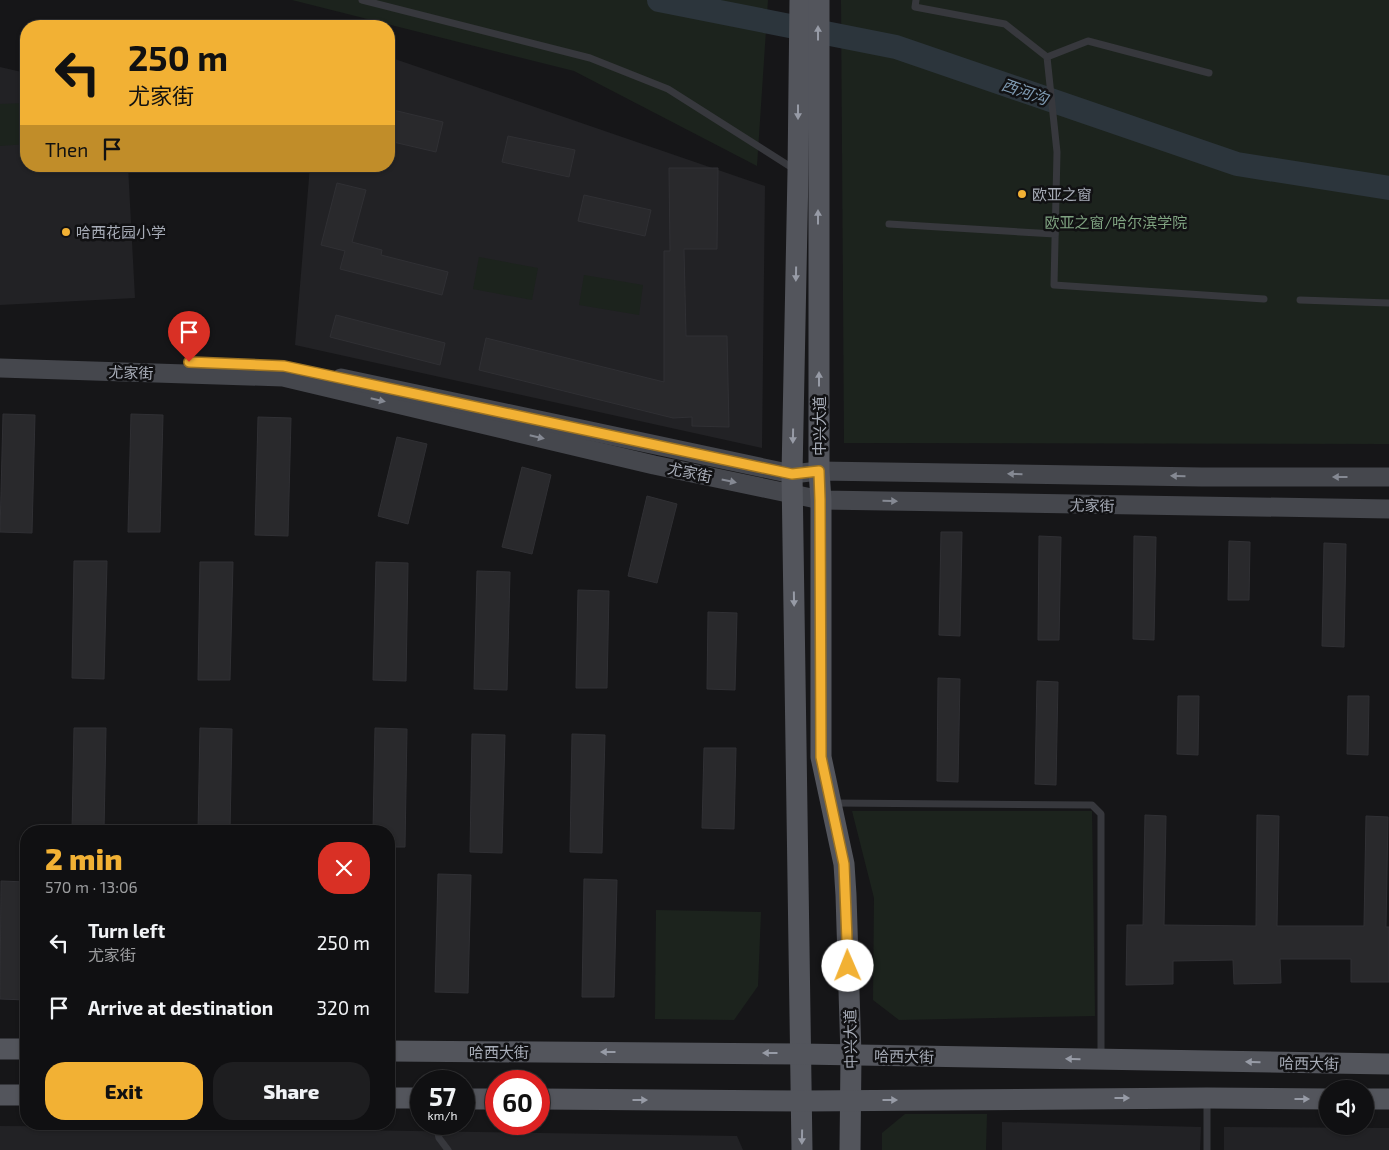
<!DOCTYPE html>
<meta charset="utf-8">
<style>
body{margin:0;font-family:"Exo 2","Noto Sans SC",sans-serif;background:#1e1e20;color:#f1f3f6;height:100vh;display:flex;flex-direction:column;font-size:19px;white-space:nowrap}
*{box-sizing:border-box;margin:0}
p{font-size:16px;color:#9c9d9f}
.icon{flex:none;width:28px;height:28px;fill:none;stroke:currentColor;stroke-width:2;stroke-linecap:round;stroke-linejoin:round}
.map{position:relative;flex:1;overflow:hidden}
.drawer{position:absolute;left:20px;top:825px;width:375px;height:305px;display:flex;flex-direction:column;background:#101012;border-radius:20px;box-shadow:0 1px 4px #0004,0 0 0 1px #303032}
.drawer>*{flex:none}
.top-card{position:absolute;left:20px;top:20px;width:375px;height:152px;border-radius:20px;box-shadow:0 1px 4px #0004,0 0 0 1px #303032;background:#f2b134;color:#111;overflow:hidden}
.buttons{position:absolute;left:1319px;top:1080px;display:grid;gap:10px}
.buttons a{display:grid;place-items:center;width:55px;height:55px;border-radius:50%;background:#101012;box-shadow:0 1px 4px #0004,0 0 0 1px #303032;font-size:25px}
.speed{position:absolute;left:410px;top:1070px;display:flex;gap:10px;font-size:25px;font-weight:700;text-align:center}
.speed>*{display:grid;place-content:center;width:65px;height:65px;border-radius:50%;background:#101012;box-shadow:0 1px 4px #0004,0 0 0 1px #303032;line-height:1}
.speed small{font-size:12px;font-weight:400}
.speed .limit{border:8px solid #d22;background:#fff;color:#111}
.pin{position:absolute;display:grid;place-items:center;width:42px;height:42px;color:#fff;margin:-51px -21px;border-radius:50% 50% 50% 0;rotate:-45deg;box-shadow:0 0 5px #0007}
.pin .icon{rotate:45deg}
.me{position:absolute;width:55px;margin:-28px;rotate:359deg;stroke-linejoin:round;filter:drop-shadow(0 0 4px #0008)}
.turn{display:flex;align-items:center;gap:18px;height:105px;padding:0 25px;font-size:22px}
.turn .icon{width:65px;height:65px;stroke-width:2.5}
.turn b{display:block;font-size:35px;line-height:42px}
.then{display:flex;align-items:center;height:48px;padding:0 25px;background:#0003;gap:10px;font-size:19px}
.round{display:grid;place-items:center;flex:none;width:52px;height:52px;border-radius:20px;background:#1e1e20}
.head{display:flex;align-items:center;justify-content:space-between;height:85px;padding:0 25px}
h1{font-size:30px;font-weight:800;line-height:38px;color:#f2b134}
.action{display:flex;gap:10px;margin-top:auto;padding:10px 25px}
.action a{flex:1;height:58px;border-radius:20px;background:#f2b134;color:#111;font-size:20px;font-weight:800;line-height:58px;text-align:center}
.action a+a{background:#1e1e20;color:#f1f3f6}
ul{padding:0;list-style:none}
li{display:flex;align-items:center;gap:15px;height:65px;padding:0 25px}
li div{flex:1}
li b{display:block;font-size:19px}
li em{font-style:normal}
.map>svg:first-child{display:block}
.built{fill:#222225}
.green{fill:#1c231d}
.lines{fill:none;stroke-linecap:round;stroke-linejoin:round}
.river{stroke:#2c353c;stroke-width:24}
.building{fill:#29292c;stroke:#303034}
.service{stroke:#37383d;stroke-width:7}
.secondary{stroke:#45474d;stroke-width:19}
.primary{stroke:#53555c;stroke-width:21}
.oneway{fill:#979ba6}
.oneway2{fill:#858993}
.route-casing{stroke:#9d7322;stroke-width:12}
.route{stroke:#f2b134;stroke-width:9}
.poi-dot{fill:#f2b134;stroke:#111113;stroke-width:2}
.labels{text-anchor:middle;dominant-baseline:central;stroke-width:5;stroke-linejoin:round;paint-order:stroke}
.poi-label{font-size:15px;fill:#a8adb8;stroke:#111113;text-anchor:start}
.park-label{font-size:15px;fill:#7fa381;stroke:#111113}
.street-label{font-size:15px;fill:#a8adb8;stroke:#111113}
.water-label{font-size:16px;font-style:italic;fill:#7f9bb3;stroke:#111113}
</style>
<div class="map">
<svg width="1389" height="1150" viewBox="0 0 1389 1150">
<rect width="100%" height="100%" fill="#161618"/>
<!-- built -->
<g class="built">
<polygon points="389,57 765,186 762,448 295,345 310,166 389,166"/>
<polygon points="0,67 26,73 26,166 128,166 135,298 0,305"/>
<polygon points="1002,1122 1201,1127 1200,1150 1002,1150"/>
<polygon points="0,1126 165,1127 737,1136 743,1150 0,1150"/>
<polygon points="1224,1127 1389,1128 1389,1150 1224,1150"/>
</g>
<!-- green -->
<g class="green">
<polygon points="292,0 768,0 757,166 574,71"/>
<polygon points="841,0 1389,0 1389,444 844,443"/>
<polygon points="26,103 26,144 0,146 0,104"/>
<polygon points="479,257 538,268 532,300 473,289"/>
<polygon points="584,275 643,285 639,315 579,305"/>
<polygon points="852,811 1092,811 1095,1016 899,1020 873,1000 874,898"/>
<polygon points="656,910 761,912 758,986 734,1020 655,1019"/>
<polygon points="905,1114 987,1114 986,1150 882,1150 882,1133"/>
</g>
<g class="lines">
<!-- river -->
<polyline class="river" points="659,0 896,47 1237,164 1389,188"/>
</g>
<!-- building -->
<g class="building">
<polygon points="389,109 443,122 436,152 389,141"/>
<polygon points="508,136 575,150 569,177 502,162"/>
<polygon points="669,168 718,168 717,249 684,249 686,336 727,336 729,427 692,426 692,417 673,418 479,370 486,338 664,382 664,251 670,251"/>
<polygon points="337,183 366,190 352,242 382,250 381,255 448,272 442,295 340,269 345,251 321,245"/>
<polygon points="584,195 651,210 645,236 578,221"/>
<polygon points="336,315 445,343 440,365 330,337"/>
<polygon points="3,414 35,415 32,533 0,532"/>
<polygon points="131,414 163,415 160,532 128,532"/>
<polygon points="258,417 291,418 288,536 255,535"/>
<polygon points="397,437 427,444 408,524 378,516"/>
<polygon points="522,467 551,475 532,554 502,547"/>
<polygon points="647,496 677,504 657,583 628,576"/>
<polygon points="941,532 962,532 960,636 939,635"/>
<polygon points="1039,536 1061,537 1059,640 1038,640"/>
<polygon points="1134,536 1156,537 1154,640 1133,639"/>
<polygon points="1229,541 1250,542 1249,600 1228,600"/>
<polygon points="1324,543 1346,544 1344,647 1322,646"/>
<polygon points="74,561 107,561 104,679 72,678"/>
<polygon points="200,562 233,562 230,680 198,680"/>
<polygon points="376,562 408,563 406,681 373,680"/>
<polygon points="477,571 510,572 507,690 474,689"/>
<polygon points="578,590 609,591 607,688 576,688"/>
<polygon points="708,612 737,613 735,690 707,689"/>
<polygon points="938,678 960,679 958,782 937,781"/>
<polygon points="1037,681 1058,682 1056,785 1035,784"/>
<polygon points="1178,696 1199,696 1198,755 1177,754"/>
<polygon points="1348,696 1369,696 1368,755 1347,754"/>
<polygon points="74,728 106,728 104,831 72,831"/>
<polygon points="200,728 232,729 230,831 198,831"/>
<polygon points="375,728 407,729 405,847 389,847 389,831 373,831"/>
<polygon points="472,734 505,735 502,853 470,852"/>
<polygon points="572,734 605,735 602,853 570,852"/>
<polygon points="704,748 736,748 734,829 702,828"/>
<polygon points="1145,815 1166,816 1164,925 1256,926 1257,815 1279,816 1277,926 1364,926 1366,816 1388,817 1386,927 1389,927 1389,982 1351,982 1351,959 1280,959 1281,983 1234,984 1233,960 1173,961 1173,984 1126,985 1127,925 1143,925"/>
<polygon points="438,874 471,875 468,993 435,992"/>
<polygon points="584,879 617,880 614,997 582,997"/>
<polygon points="1,881 26,882 26,1000 0,999"/>
</g>
<g class="lines">
<!-- service -->
<g class="service">
<polyline points="362,0 590,58 668,89 794,169"/>
<polyline points="916,0 915,7 1005,24 1047,57 1057,152 1054,285 1264,299"/>
<polyline points="1047,57 1088,41 1209,73"/>
<polyline points="889,224 1055,234"/>
<polyline points="1300,300 1389,303"/>
<polyline points="834,803 1092,805 1101,814 1101,1056"/>
<polyline points="436,1124 439,1138 448,1150"/>
<polyline points="1207,1150 1207,1100"/>
</g>
<!-- secondary -->
<g class="secondary">
<polyline points="0,368 283,377 654,465 821,500 1389,509"/>
<polyline points="341,378 792,474 819,471 1202,477 1389,477"/>
</g>
<!-- primary -->
<g class="primary">
<polyline points="800,0 798,172 792,474 802,1150"/>
<polyline points="819,0 819,471 821,500 821,757 844,864 846,895 851,1055 850,1150"/>
<polyline points="0,1049 26,1049"/>
<polyline points="389,1051 801,1054 1389,1064"/>
<polyline points="0,1095 26,1095"/>
<polyline points="389,1098 421,1098"/>
<polyline points="464,1099 496,1099"/>
<polyline points="539,1099 802,1101 1207,1098 1328,1099"/>
<polyline points="1365,1099 1389,1099"/>
</g>
</g>
<!-- one-way arrows -->
<defs><path id="oneway-solid" d="M-6-.8H1V-3.2L6.5 0L1 3.2V.8H-6Z" transform="scale(1.25)"/></defs>
<g class="oneway">
<use href="#oneway-solid" transform="translate(818 33) rotate(-90)"/>
<use href="#oneway-solid" transform="translate(798 112) rotate(90)"/>
<use href="#oneway-solid" transform="translate(818 217) rotate(-90)"/>
<use href="#oneway-solid" transform="translate(796 274) rotate(91)"/>
<use href="#oneway-solid" transform="translate(819 379) rotate(-90)"/>
<use href="#oneway-solid" transform="translate(793 436) rotate(91)"/>
<use href="#oneway-solid" transform="translate(794 599) rotate(89)"/>
<use href="#oneway-solid" transform="translate(608 1052) rotate(-180)"/>
<use href="#oneway-solid" transform="translate(770 1053) rotate(-180)"/>
<use href="#oneway-solid" transform="translate(1073 1059) rotate(-179)"/>
<use href="#oneway-solid" transform="translate(1253 1062) rotate(-179)"/>
<use href="#oneway-solid" transform="translate(1122 1098)"/>
<use href="#oneway-solid" transform="translate(1302 1099)"/>
<use href="#oneway-solid" transform="translate(640 1100)"/>
<use href="#oneway-solid" transform="translate(890 1100)"/>
<use href="#oneway-solid" transform="translate(802 1137) rotate(91)"/>
</g>
<g class="oneway2">
<use href="#oneway-solid" transform="translate(378 400) rotate(13)"/>
<use href="#oneway-solid" transform="translate(537 437) rotate(13)"/>
<use href="#oneway-solid" transform="translate(1015 474) rotate(-179)"/>
<use href="#oneway-solid" transform="translate(1178 476) rotate(-179)"/>
<use href="#oneway-solid" transform="translate(1340 477) rotate(180)"/>
<use href="#oneway-solid" transform="translate(729 481) rotate(12)"/>
<use href="#oneway-solid" transform="translate(890 501) rotate(1)"/>
</g>
<g class="lines">
<!-- route casing -->
<g class="route-casing">
<polyline id="route" points="189,362 284,366 792,474 819,471 820,500 821,757 844,864 848,966"/>
</g>
<!-- route -->
<use href="#route" class="route"/>
</g>
<!-- markers -->
<g class="poi-dot">
<circle cx="1022" cy="194" r="5"/>
<circle cx="66" cy="232" r="5"/>
</g>
<g class="labels">
<!-- poi labels -->
<g class="poi-label">
<text x="1032" y="194">欧亚之窗</text>
<text x="76" y="232">哈西花园小学</text>
</g>
<!-- park labels -->
<g class="park-label">
<text x="1116" y="222">欧亚之窗/哈尔滨学院</text>
</g>
<!-- street labels -->
<g class="street-label">
<text transform="translate(131 372) rotate(2)">尤家街</text>
<text transform="translate(819 426) rotate(-90)">中兴大道</text>
<text transform="translate(690 472) rotate(12)">尤家街</text>
<text transform="translate(1092 505) rotate(1)">尤家街</text>
<text transform="translate(850 1039) rotate(-91)">中兴大道</text>
<text x="499" y="1052">哈西大街</text>
<text transform="translate(904 1056) rotate(1)">哈西大街</text>
<text transform="translate(1309 1063) rotate(1)">哈西大街</text>
</g>
<!-- water labels -->
<g class="water-label">
<text transform="translate(1025 91) rotate(19)">西河沟</text>
</g>
</g>
</svg>
<div class="buttons">
<a><svg class="icon" aria-label="sound" viewBox="0 0 24 24"><path d="M4 9h4l5-4v14l-5-4H4zM17 9q2 3 0 6"/></svg></a>
</div>
<div class="speed"><div>57<small>km/h</small></div><div class="limit">60</div></div>
<div class="pin" style="left:189px;top:362px;background:#d93025"><svg class="icon" aria-label="arrive" viewBox="0 0 24 24"><path d="M6 21V4h12l-3 4 3 4H6"/></svg></div>
<svg class="me" style="left:848px;top:966px" viewBox="-20 -20 40 40"><circle r="19" fill="#fff"/><path d="M0-13L10 11 0 6-10 11z" fill="#f2b134"/></svg>
<div class="top-card">
<div class="turn"><svg class="icon" aria-label="left" viewBox="0 0 24 24"><path d="M17 20v-9H6M10 6l-5 5 5 5"/></svg><div><b>250 m</b>尤家街</div></div>
<div class="then">Then<svg class="icon" aria-label="arrive" viewBox="0 0 24 24"><path d="M6 21V4h12l-3 4 3 4H6"/></svg></div>
</div>
<section class="drawer">
<div class="head"><div><h1>2 min</h1><p>570 m · 13:06</p></div><a class="round" style="background:#d93025;color:#fff"><svg class="icon" aria-label="close" viewBox="0 0 24 24"><path d="M6 6l12 12M18 6L6 18"/></svg></a></div>
<ul>
<li><svg class="icon" aria-label="left" viewBox="0 0 24 24"><path d="M17 20v-9H6M10 6l-5 5 5 5"/></svg><div><b>Turn left</b><p>尤家街</p></div><em>250 m</em></li>
<li><svg class="icon" aria-label="arrive" viewBox="0 0 24 24"><path d="M6 21V4h12l-3 4 3 4H6"/></svg><div><b>Arrive at destination</b></div><em>320 m</em></li>
</ul>
<div class="action"><a>Exit</a><a>Share</a></div>
</section>
</div>
